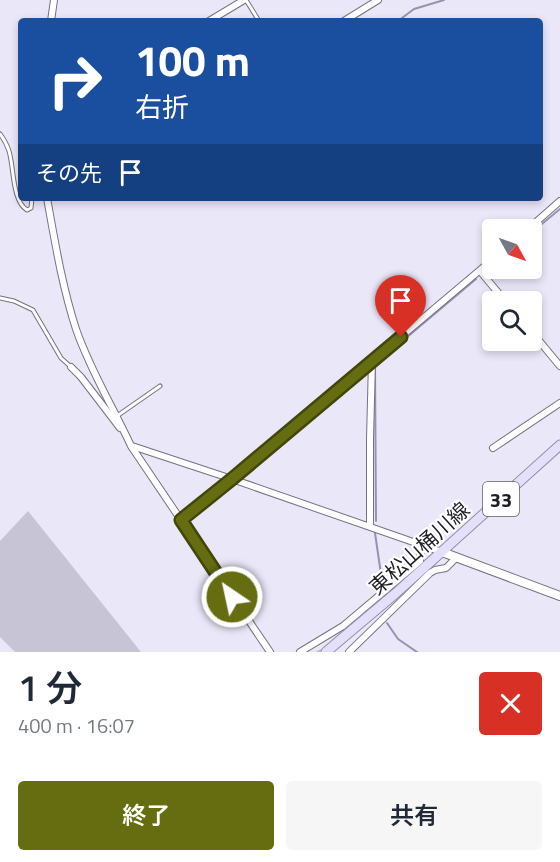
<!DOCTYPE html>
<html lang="ja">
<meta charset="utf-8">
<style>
body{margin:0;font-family:"Titillium Web","Noto Sans JP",sans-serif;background:#f6f6f7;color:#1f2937;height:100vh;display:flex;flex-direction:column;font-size:22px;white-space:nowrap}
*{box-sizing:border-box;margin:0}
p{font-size:20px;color:#747a83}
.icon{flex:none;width:33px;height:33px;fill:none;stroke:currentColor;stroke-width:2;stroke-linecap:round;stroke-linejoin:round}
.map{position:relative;height:652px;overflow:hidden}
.sheet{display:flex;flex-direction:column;background:#fff;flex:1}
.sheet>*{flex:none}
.banner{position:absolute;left:18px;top:18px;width:525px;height:183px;border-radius:6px;box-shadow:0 3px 9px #0003;background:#1a4fa0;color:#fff;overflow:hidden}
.needle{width:39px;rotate:130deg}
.fabs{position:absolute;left:482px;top:219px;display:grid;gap:12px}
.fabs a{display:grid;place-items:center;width:60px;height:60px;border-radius:6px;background:#fff;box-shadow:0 3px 9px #0003;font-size:30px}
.pin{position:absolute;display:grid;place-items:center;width:51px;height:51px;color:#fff;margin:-62px -26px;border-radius:50% 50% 50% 0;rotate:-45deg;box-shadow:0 0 6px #0007}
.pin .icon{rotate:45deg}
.me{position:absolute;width:66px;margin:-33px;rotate:326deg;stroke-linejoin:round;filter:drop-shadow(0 0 4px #0008)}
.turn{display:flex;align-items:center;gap:21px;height:126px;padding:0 18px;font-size:27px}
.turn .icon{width:78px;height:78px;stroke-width:2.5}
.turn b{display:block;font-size:42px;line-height:51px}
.then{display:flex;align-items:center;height:57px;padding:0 18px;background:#0003;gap:12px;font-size:22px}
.round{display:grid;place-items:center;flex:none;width:63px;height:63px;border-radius:6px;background:#f6f6f7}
.summary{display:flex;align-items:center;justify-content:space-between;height:102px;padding:0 18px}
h1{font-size:36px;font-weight:600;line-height:45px}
.primary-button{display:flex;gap:12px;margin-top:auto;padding:12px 18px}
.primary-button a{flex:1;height:69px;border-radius:6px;background:#666c10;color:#fff;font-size:24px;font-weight:600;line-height:69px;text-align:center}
.primary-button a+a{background:#f6f6f7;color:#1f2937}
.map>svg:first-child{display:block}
.green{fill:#c7c4d6}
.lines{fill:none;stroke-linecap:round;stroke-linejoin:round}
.stream{stroke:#9792af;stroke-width:2}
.minor-tunnel{stroke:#c1bfcf;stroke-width:6;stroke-dasharray:6 3;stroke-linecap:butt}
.service-casing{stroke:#747282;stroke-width:5}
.minor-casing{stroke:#747282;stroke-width:8}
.tertiary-casing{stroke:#747282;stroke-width:10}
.primary-casing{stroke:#938eae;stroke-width:11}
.service{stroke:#fff;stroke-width:3}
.minor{stroke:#fff;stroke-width:6}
.tertiary{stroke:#fff;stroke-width:8}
.primary{stroke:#e4dffa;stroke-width:9}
.route-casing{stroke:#42460a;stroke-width:15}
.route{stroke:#666c10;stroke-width:10}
.labels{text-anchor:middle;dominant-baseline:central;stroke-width:4.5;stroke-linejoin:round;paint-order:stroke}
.shield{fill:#fff;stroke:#626266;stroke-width:1.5}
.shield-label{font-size:20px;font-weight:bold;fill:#1f1e25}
.street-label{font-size:21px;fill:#1f1e25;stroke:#fff}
</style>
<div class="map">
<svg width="560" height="652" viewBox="0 0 560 652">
<rect width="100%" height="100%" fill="#eae7f9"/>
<!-- green -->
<polygon class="green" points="28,511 141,652 15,652 0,637 0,541"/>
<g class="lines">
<!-- stream -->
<g class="stream">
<polyline points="398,21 414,9 444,0"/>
<polyline points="531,233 560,209"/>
<polyline points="484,272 492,266"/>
<polyline points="406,338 476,279"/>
<polyline points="376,521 375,364 399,344"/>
<polyline points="375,533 383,588"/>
<polyline points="387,623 398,639 417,652"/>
</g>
<!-- minor-tunnel -->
<polyline class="minor-tunnel" points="319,650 320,652"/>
<!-- service casing -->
<g class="service-casing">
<g id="service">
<polyline points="246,0 259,21"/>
<path d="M0,134C4,139 7,145 9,151C14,167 12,201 27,210L31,208L32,198"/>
<polyline points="0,298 14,301 33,310 61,358 71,367"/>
<polyline points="117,416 160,386"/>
</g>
</g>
<!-- minor casing -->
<g class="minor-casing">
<g id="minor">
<polyline points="51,21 54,0"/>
<polyline points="209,21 244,0"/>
<polyline points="344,21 378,0"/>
<path d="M47,198C55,242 62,286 76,329C90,370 113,407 131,446L270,652"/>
<polyline points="527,230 560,201"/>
<polyline points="480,271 506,302"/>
<polyline points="531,331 560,366"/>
<polyline points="71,367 81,377 120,428"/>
<polyline points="132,446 232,479 442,552"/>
<polyline points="493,448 560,403"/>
<polyline points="181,520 232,479 492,260"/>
<polyline points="370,526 370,439 372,361"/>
<polyline points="300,652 343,626 420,561 421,544"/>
<polyline points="349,652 430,573 435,570 446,568 457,557"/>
</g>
</g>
<!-- tertiary casing -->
<g class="tertiary-casing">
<polyline id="tertiary" points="442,552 560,596"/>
</g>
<!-- primary casing -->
<g class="primary-casing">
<polyline id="primary" points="326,652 396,593 560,445"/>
</g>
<!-- service -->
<use href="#service" class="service"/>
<!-- minor -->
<use href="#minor" class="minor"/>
<!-- tertiary -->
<use href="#tertiary" class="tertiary"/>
<!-- primary -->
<use href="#primary" class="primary"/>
</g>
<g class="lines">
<!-- route casing -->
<g class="route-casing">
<polyline id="route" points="232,597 181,520 232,479 401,337"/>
</g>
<!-- route -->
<use href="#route" class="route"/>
</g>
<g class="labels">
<!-- shield labels -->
<rect class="shield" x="483" y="482" width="36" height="34" rx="4.5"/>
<g class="shield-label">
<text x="501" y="499">33</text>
</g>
<!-- street labels -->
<g class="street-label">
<text transform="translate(419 548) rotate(-42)">東松山桶川線</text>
</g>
</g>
</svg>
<div class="fabs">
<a><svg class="needle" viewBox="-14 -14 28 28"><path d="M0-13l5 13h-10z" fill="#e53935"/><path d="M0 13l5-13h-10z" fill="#747a83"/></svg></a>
<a><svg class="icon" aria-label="search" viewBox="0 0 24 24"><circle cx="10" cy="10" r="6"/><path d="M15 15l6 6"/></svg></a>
</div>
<div class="pin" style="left:401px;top:337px;background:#d93025"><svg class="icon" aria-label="arrive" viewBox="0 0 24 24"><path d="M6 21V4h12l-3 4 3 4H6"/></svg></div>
<svg class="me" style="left:232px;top:597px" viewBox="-20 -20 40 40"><circle r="17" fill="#666c10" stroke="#fff" stroke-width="3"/><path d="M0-11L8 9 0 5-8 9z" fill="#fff"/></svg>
<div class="banner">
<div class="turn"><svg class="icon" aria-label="right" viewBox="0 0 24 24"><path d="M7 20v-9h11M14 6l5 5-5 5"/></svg><div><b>100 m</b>右折</div></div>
<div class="then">その先<svg class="icon" aria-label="arrive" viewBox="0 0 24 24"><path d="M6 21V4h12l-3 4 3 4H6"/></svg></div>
</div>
</div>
<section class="sheet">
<div class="summary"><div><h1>1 分</h1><p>400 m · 16:07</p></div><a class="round" style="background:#d93025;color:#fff"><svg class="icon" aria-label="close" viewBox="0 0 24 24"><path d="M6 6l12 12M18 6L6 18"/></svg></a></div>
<div class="primary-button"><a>終了</a><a>共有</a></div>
</section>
